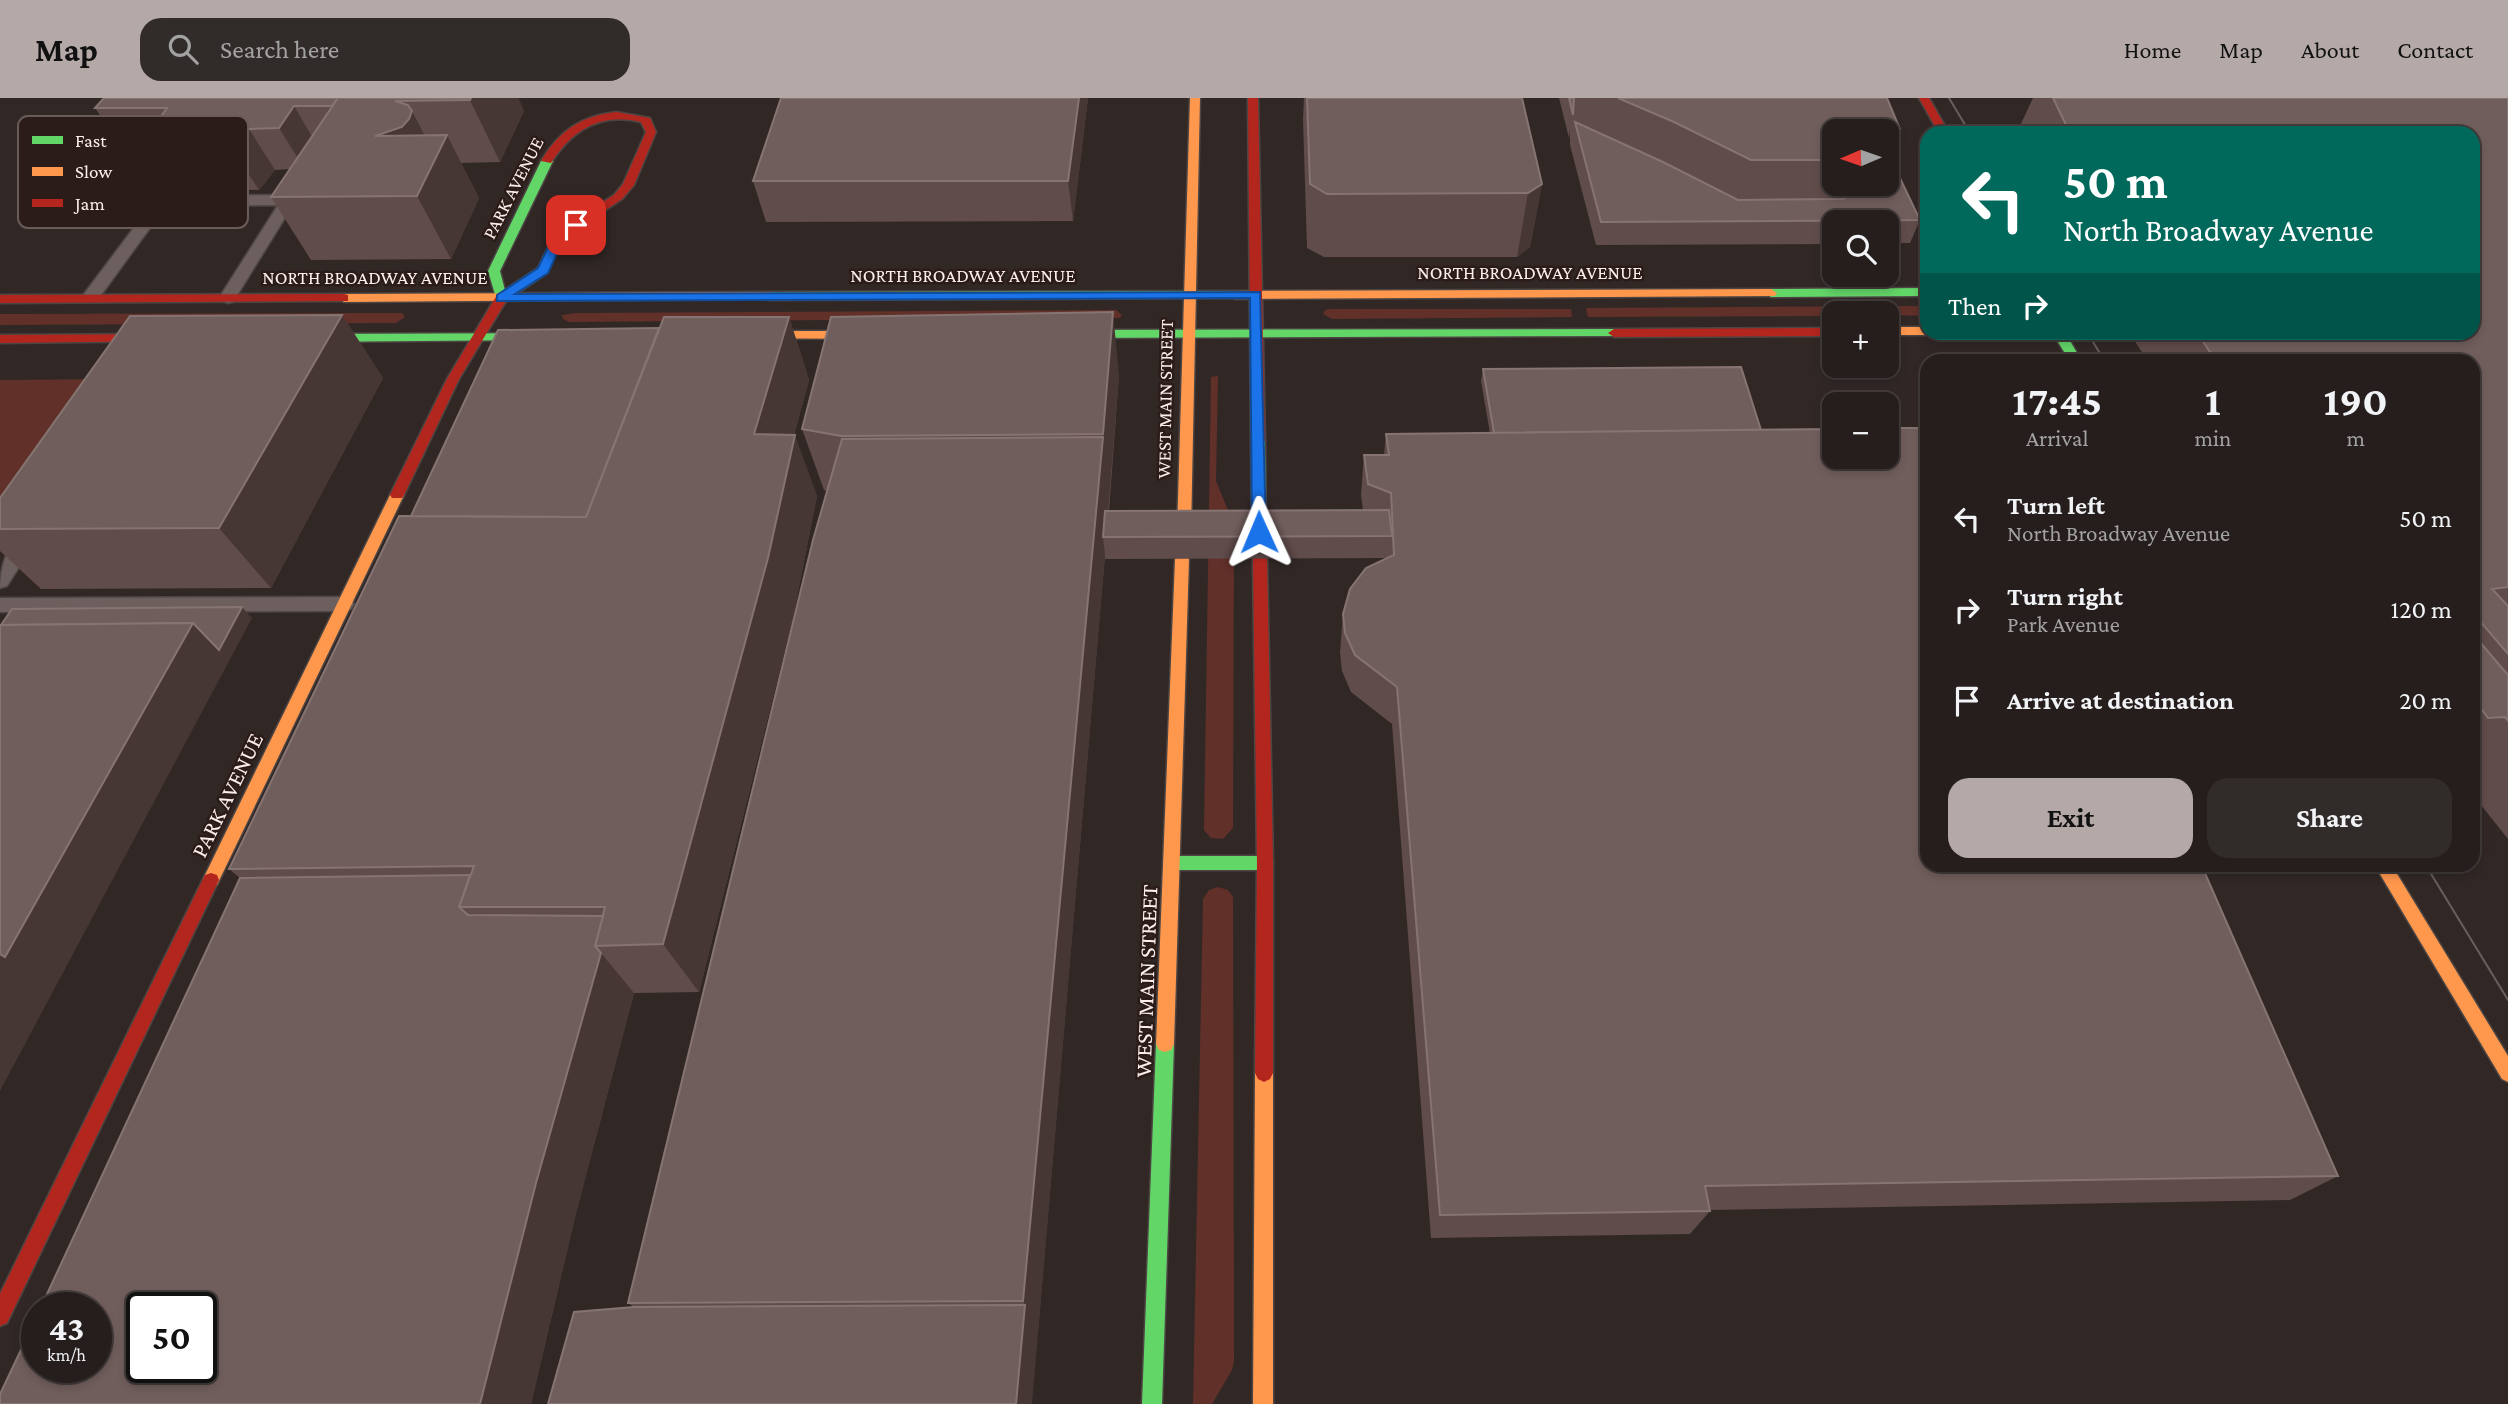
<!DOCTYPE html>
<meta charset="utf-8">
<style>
body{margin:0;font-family:"Crimson Pro",serif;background:#312b29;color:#f1f3f6;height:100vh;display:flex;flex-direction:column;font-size:26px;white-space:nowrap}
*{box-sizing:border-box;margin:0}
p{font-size:23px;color:#a3a2a3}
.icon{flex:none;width:38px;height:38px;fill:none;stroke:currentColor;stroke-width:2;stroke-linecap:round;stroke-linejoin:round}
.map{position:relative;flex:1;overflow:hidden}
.drawer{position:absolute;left:1920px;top:256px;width:560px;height:518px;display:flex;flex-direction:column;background:#251e1c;border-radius:21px;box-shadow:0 4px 10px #0003,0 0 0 2px #423c3b}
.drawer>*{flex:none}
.banner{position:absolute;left:1920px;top:28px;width:560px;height:214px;border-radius:21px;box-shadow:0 4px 10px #0003,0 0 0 2px #423c3b;background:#00695c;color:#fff;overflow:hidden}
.needle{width:46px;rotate:268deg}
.tools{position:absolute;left:1822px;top:21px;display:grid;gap:14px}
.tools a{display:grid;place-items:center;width:77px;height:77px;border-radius:14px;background:#251e1c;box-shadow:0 4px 10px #0003,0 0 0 2px #423c3b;font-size:35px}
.speed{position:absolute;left:21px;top:1194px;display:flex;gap:14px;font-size:35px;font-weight:700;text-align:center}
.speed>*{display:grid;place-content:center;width:91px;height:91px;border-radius:50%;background:#251e1c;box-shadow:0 4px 10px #0003,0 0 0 2px #423c3b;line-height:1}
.speed small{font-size:18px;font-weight:400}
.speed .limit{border:4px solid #111;border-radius:10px;background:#fff;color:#111}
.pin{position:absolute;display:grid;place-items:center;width:60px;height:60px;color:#fff;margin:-30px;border-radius:14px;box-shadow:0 4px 10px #0006}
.me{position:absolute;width:77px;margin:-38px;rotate:359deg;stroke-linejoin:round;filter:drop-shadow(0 0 5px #0008)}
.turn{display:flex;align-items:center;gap:24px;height:147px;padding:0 28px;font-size:32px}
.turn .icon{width:91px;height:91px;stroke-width:2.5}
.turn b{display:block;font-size:49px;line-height:60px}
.then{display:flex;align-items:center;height:66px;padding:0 28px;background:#0003;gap:14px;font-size:26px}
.eta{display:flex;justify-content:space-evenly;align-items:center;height:119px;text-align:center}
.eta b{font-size:42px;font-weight:700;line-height:49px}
.button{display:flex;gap:14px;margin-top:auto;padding:14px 28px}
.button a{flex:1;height:80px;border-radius:21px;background:#b4a9a7;color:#111;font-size:28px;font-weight:700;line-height:80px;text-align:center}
.button a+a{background:#312b29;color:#f1f3f6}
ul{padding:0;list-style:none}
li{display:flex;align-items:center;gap:21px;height:91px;padding:0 28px}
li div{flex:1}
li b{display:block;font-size:26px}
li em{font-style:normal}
header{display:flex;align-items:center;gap:42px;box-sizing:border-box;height:98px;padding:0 35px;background:#b4a9a7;color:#111}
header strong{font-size:33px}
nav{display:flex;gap:38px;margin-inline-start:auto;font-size:24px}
.search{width:490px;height:63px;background:#312b29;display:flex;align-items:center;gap:18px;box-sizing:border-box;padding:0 24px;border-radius:21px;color:#a3a2a3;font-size:26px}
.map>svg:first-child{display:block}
.green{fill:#613029}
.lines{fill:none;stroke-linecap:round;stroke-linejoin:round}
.lane-casing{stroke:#4c4543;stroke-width:3}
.fast-casing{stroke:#4c4543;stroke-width:3}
.slow-casing{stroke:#4c4543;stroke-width:3}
.jam-casing{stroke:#4c4543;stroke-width:3}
.lane{fill:#6c5f5d;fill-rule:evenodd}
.fast{fill:#63d668;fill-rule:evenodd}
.slow{fill:#ff974d;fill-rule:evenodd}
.jam{fill:#b3261e;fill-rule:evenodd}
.tram{stroke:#685f5d;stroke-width:2}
.wall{fill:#604c4a;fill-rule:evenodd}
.shaded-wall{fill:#463634}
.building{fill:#705e5c;stroke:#867472;stroke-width:2;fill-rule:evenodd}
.route{fill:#1a73e8;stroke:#114b97;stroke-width:2}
.labels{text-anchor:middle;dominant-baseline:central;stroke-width:5;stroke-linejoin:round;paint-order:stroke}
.far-street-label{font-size:19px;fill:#fbefed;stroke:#2b1b19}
.street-label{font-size:23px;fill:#fbefed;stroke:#2b1b19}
.key{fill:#2b1b19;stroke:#695b59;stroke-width:2}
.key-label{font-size:19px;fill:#fbefed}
</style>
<header>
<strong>Map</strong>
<div class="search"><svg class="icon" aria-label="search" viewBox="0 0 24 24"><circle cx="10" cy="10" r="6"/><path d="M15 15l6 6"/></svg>Search here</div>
<nav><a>Home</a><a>Map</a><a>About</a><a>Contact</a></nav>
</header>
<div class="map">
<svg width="2508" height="1306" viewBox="0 0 2508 1306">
<rect width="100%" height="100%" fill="#312826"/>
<!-- green -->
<g class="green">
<polygon points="1927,208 1927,218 1834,215 1834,218 1588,219 1586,210"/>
<polygon points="1330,211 1571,211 1572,219 1332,221 1323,216 1325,212"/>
<polygon points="1116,212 1122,217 1120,220 569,224 563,221 562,217 576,215"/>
<polygon points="402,215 405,219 396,225 0,227 0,216"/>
<polygon points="1218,278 1216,383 1234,427 1233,730 1223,741 1211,740 1204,732 1211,279"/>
<polygon points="119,281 0,432 0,282"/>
<polygon points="1218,789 1228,792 1233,799 1234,1263 1232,1272 1212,1306 1193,1306 1203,801 1209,792"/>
</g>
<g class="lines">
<!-- lane casing -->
<g class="lane-casing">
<g id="lane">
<polygon points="182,46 189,50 164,83 168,98 288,97 296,102 233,204 227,205 219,200 278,107 166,108 96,204 84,204 82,200 84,196 154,103 149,83 177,47"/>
<path d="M28,434L35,436L37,441L7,488L0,490C0,471 7,441 28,434Z"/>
<polygon points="344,499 351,501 354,506 351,511 344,513 0,514 0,500"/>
</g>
</g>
<!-- fast casing -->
<g class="fast-casing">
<g id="fast">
<polygon points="547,60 553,63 500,173 507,200 505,203 497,203 488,173 541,63"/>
<polygon points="1927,190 1927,198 1771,199 1765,195 1771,191"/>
<polygon points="1235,193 1241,197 1239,200 768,202 762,198 768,194"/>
<polygon points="1614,231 1618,232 1618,238 1063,240 1057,236 1063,232"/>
<polygon points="2052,234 2065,234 2081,262 2069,262"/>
<polygon points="547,235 551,236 551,242 303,244 297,240 303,236"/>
<polygon points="1258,338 1265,343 1266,434 1259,439 1252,434 1251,343"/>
<polygon points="1173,758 1265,758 1271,760 1273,765 1271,770 1265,772 1173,772 1167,770 1165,765 1167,760"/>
<polygon points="1165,938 1171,940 1174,946 1162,1306 1142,1306 1156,946 1159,940"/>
</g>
</g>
<!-- slow casing -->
<g class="slow-casing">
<g id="slow">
<polygon points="1190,0 1200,0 1191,434 1184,439 1177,434"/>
<polygon points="1771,191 1777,195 1775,198 1235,201 1229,197 1235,193"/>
<polygon points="768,194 772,195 772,201 344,204 338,200 344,196"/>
<polygon points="1886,229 1927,229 1927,234 1932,234 1927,237 1886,237"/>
<polygon points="744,233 880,233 886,237 880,241 740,240 738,237"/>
<polygon points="397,392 404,397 217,787 211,789 205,787 203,782 205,777 390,397"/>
<polygon points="1182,456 1189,461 1174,946 1171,952 1165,954 1159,952 1156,946 1175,461"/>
<polygon points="2374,766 2391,766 2508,958 2508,984 2502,981"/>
<polygon points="1264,966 1270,969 1273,975 1273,1306 1253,1306 1255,975 1258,969"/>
</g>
</g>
<!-- jam casing -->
<g class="jam-casing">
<g id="jam">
<polygon points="1248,0 1258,0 1265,343 1258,348 1251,343"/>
<polygon points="1919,0 1929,0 1949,35 1939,35"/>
<path d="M616,14L650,20L656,34L634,87L622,101L564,140L547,175L506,203L459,281L404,397L402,400H392L390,397L447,281L497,197L538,170L555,135L614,97L623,86L646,34L641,24C601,14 572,32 551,65L541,63C559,33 581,18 616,14Z"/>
<polygon points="344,196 348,197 348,203 0,205 0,197"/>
<polygon points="1834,230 1834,238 1614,239 1608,235 1614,231"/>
<polygon points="166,236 172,240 170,243 0,245 0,237"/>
<polygon points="1260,456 1267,461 1273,765 1273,975 1270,981 1264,984 1258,981 1255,975 1257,765 1253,461"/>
<polygon points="211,775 217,777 219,782 7,1225 0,1228 0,1196 205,777"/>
</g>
</g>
<!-- lane -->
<use href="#lane" class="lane"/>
<!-- fast -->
<use href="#fast" class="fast"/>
<!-- slow -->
<use href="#slow" class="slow"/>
<!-- jam -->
<use href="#jam" class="jam"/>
<!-- tram -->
<g class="tram">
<polyline points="1949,0 1970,35"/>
<polyline points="2087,234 2104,262"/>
<polyline points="2425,766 2508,902"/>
</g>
</g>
<!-- wall -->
<g class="wall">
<polygon points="104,0 518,0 524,13 500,64 461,65 479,100 451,161 311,162 271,99 290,71 275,72 259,92 208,90 196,73 179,72 164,50 124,51 95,10"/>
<polygon points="1088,0 1073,123 766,124 753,83"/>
<polygon points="1304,0 1522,0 1542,86 1530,149 1517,159 1324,159 1307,150 1303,21"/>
<path d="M1559,0H1887L1889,57L1920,122L1910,145H1886V124H1834V146L1596,147L1570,47V32L1569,40ZM1834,33L1886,86H1834Z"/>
<polygon points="2033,0 2508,0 2508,741 2473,697 2473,262 2147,262 2129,234 2473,234 2473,35 2021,35 2019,30"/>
<polygon points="342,217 383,280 271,490 41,491 0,453 0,400"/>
<polygon points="789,219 809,282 794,337 817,398 793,519 699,894 634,895 576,1115 531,1306 0,1306 37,1269 240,780 229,771 411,418 659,230"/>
<polygon points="1483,271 1761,332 2338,1078 2290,1102 1710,1112 1710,1113 1690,1136 1431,1140 1392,626 1351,594 1342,573 1340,554 1343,516 1388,460 1105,461 1105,457 1038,1232 634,1209 628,1205 827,393 824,392 802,331 1119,277 1109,413 1363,412 1361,397 1364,357 1384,357 1386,336 1490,335 1481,283"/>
</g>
<!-- shaded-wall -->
<g class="shaded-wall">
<polygon points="456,0 518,0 524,13 500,64 470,2"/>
<polygon points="1079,0 1088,0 1073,123 1068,83"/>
<polygon points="395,3 412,13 436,59 447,37 479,100 451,161 417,98 359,8"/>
<polygon points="294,8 318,49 304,70 279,30"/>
<polygon points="249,31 275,72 259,92 233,52"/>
<polygon points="1900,31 1886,63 1886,40"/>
<polygon points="1542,86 1530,149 1517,159 1528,95"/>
<polygon points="1849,86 1877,86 1874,93 1834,124"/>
<polygon points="1113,214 1119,277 1106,439 1103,439 1105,457 1032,1306 1016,1306 1025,1207 1023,1203 1103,339"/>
<polygon points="342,217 383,280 271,490 219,430"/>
<polygon points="789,219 809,282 777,398 754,336"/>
<polygon points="795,337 817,398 793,519 699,894 663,846"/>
<polygon points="242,509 252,520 0,993 0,856 193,525"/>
<polygon points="601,855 634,895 576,1115 531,1306 480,1306 536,1085"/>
</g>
<!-- building -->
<g class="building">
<polygon points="104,0 338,0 332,8 294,8 279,30 249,31 233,52 181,50 194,33 151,32 167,10 95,10"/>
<polygon points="338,0 471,0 470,2 395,3 408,7 412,13 409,21 402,29 375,38 447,37 417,98 271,99"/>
<polygon points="781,0 1079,0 1068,83 753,83"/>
<polygon points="1307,0 1522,0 1542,86 1528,95 1327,96 1310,86"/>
<polygon points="1569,0 1574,0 1573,17"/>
<polygon points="1618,0 1887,0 1900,31 1886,40 1886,33 1834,33 1834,62 1751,62 1674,24"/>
<polygon points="2053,0 2508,0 2508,489 2492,491 2508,508 2508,556 2473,515 2473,262 2215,262 2197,234 2473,234 2473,35 2070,35"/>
<polygon points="1575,24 1663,64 1738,102 1843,101 1863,86 1886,86 1886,63 1889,57 1920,122 1601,124"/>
<polygon points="1113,214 1103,336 841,338 802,331 831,219"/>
<polygon points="342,217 219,430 0,431 0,400 130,218"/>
<polygon points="664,219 789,219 754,336 795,337 768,460 663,846 595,848 605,809 459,809 474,768 229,771 399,418 586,419"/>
<polygon points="659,230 586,419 411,418 498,232"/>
<polygon points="1741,269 1761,332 1494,335 1483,271"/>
<polygon points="1886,330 1927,330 1927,766 2201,766 2338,1078 1705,1088 1710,1113 1440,1117 1397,589 1355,557 1345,535 1343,516 1350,491 1366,470 1394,457 1391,395 1368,386 1364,357 1389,357 1386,336 1834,331 1834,359 1886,359"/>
<polygon points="1103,339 1023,1203 628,1205 813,442 842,341"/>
<polygon points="1389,412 1392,438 1103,439 1105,413"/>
<polygon points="242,509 219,552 193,525 1,527 12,511"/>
<polygon points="193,525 5,859 0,856 0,527"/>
<polygon points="2473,536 2508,577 2508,623 2505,619 2488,620 2473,600"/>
<path d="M470,777L459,809L468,817L603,818L595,848L601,855L536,1085L480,1306H0V1296L37,1218V1269H96V1209H41L240,780ZM142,1209H201V1269H142Z"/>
<polygon points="1025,1207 1016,1306 548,1306 574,1214 634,1209"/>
</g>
<!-- route -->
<polygon class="route" points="572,125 582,127 564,140 548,175 515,196 1260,194 1266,434 1259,440 1252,434 1250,200 497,203 497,197 538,170 555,135"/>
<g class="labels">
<!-- far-street labels -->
<g class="far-street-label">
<text transform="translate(513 90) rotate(-63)">PARK AVENUE</text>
<text x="1530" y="174">NORTH BROADWAY AVENUE</text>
<text x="963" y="177">NORTH BROADWAY AVENUE</text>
<text x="375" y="179">NORTH BROADWAY AVENUE</text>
<text transform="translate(1165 301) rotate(-89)">WEST MAIN STREET</text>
</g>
<!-- street labels -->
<g class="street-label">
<text transform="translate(227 697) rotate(-64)">PARK AVENUE</text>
<text transform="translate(1146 883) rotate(-88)">WEST MAIN STREET</text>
</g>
</g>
<!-- legend -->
<rect x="18" y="18" width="230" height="112" rx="10" class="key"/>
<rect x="32" y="38" width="31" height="8" fill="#63d668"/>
<rect x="32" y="69" width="31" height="9" fill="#ff974d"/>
<rect x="32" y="101" width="31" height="8" fill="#b3261e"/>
<g class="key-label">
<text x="75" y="49">Fast</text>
<text x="75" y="80">Slow</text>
<text x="75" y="112">Jam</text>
</g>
</svg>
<div class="tools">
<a><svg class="needle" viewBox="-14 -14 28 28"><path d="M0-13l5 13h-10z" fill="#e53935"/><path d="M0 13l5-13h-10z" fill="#a3a2a3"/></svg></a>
<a><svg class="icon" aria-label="search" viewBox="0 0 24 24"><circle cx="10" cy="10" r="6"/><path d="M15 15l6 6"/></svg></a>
<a>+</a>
<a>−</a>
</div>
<div class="speed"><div>43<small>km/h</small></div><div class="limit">50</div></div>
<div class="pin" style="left:576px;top:127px;background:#d93025"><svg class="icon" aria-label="arrive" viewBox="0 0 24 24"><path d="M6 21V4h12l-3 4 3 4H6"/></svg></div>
<svg class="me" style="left:1259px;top:434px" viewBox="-20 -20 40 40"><path d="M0-17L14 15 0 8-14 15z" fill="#1a73e8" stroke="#fff" stroke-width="4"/></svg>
<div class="banner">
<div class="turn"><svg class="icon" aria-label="left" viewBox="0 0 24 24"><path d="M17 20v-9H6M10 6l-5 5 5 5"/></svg><div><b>50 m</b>North Broadway Avenue</div></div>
<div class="then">Then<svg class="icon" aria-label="right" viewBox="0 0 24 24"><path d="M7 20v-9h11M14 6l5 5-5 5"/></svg></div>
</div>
<section class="drawer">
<div class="eta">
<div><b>17:45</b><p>Arrival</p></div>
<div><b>1</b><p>min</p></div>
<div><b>190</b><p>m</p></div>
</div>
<ul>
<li><svg class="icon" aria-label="left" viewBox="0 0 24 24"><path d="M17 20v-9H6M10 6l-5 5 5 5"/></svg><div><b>Turn left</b><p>North Broadway Avenue</p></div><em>50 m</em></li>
<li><svg class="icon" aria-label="right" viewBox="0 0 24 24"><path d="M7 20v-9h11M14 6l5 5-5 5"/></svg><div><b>Turn right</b><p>Park Avenue</p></div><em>120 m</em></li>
<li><svg class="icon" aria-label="arrive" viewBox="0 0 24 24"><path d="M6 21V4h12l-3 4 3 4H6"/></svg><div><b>Arrive at destination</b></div><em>20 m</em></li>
</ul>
<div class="button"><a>Exit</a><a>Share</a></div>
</section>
</div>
